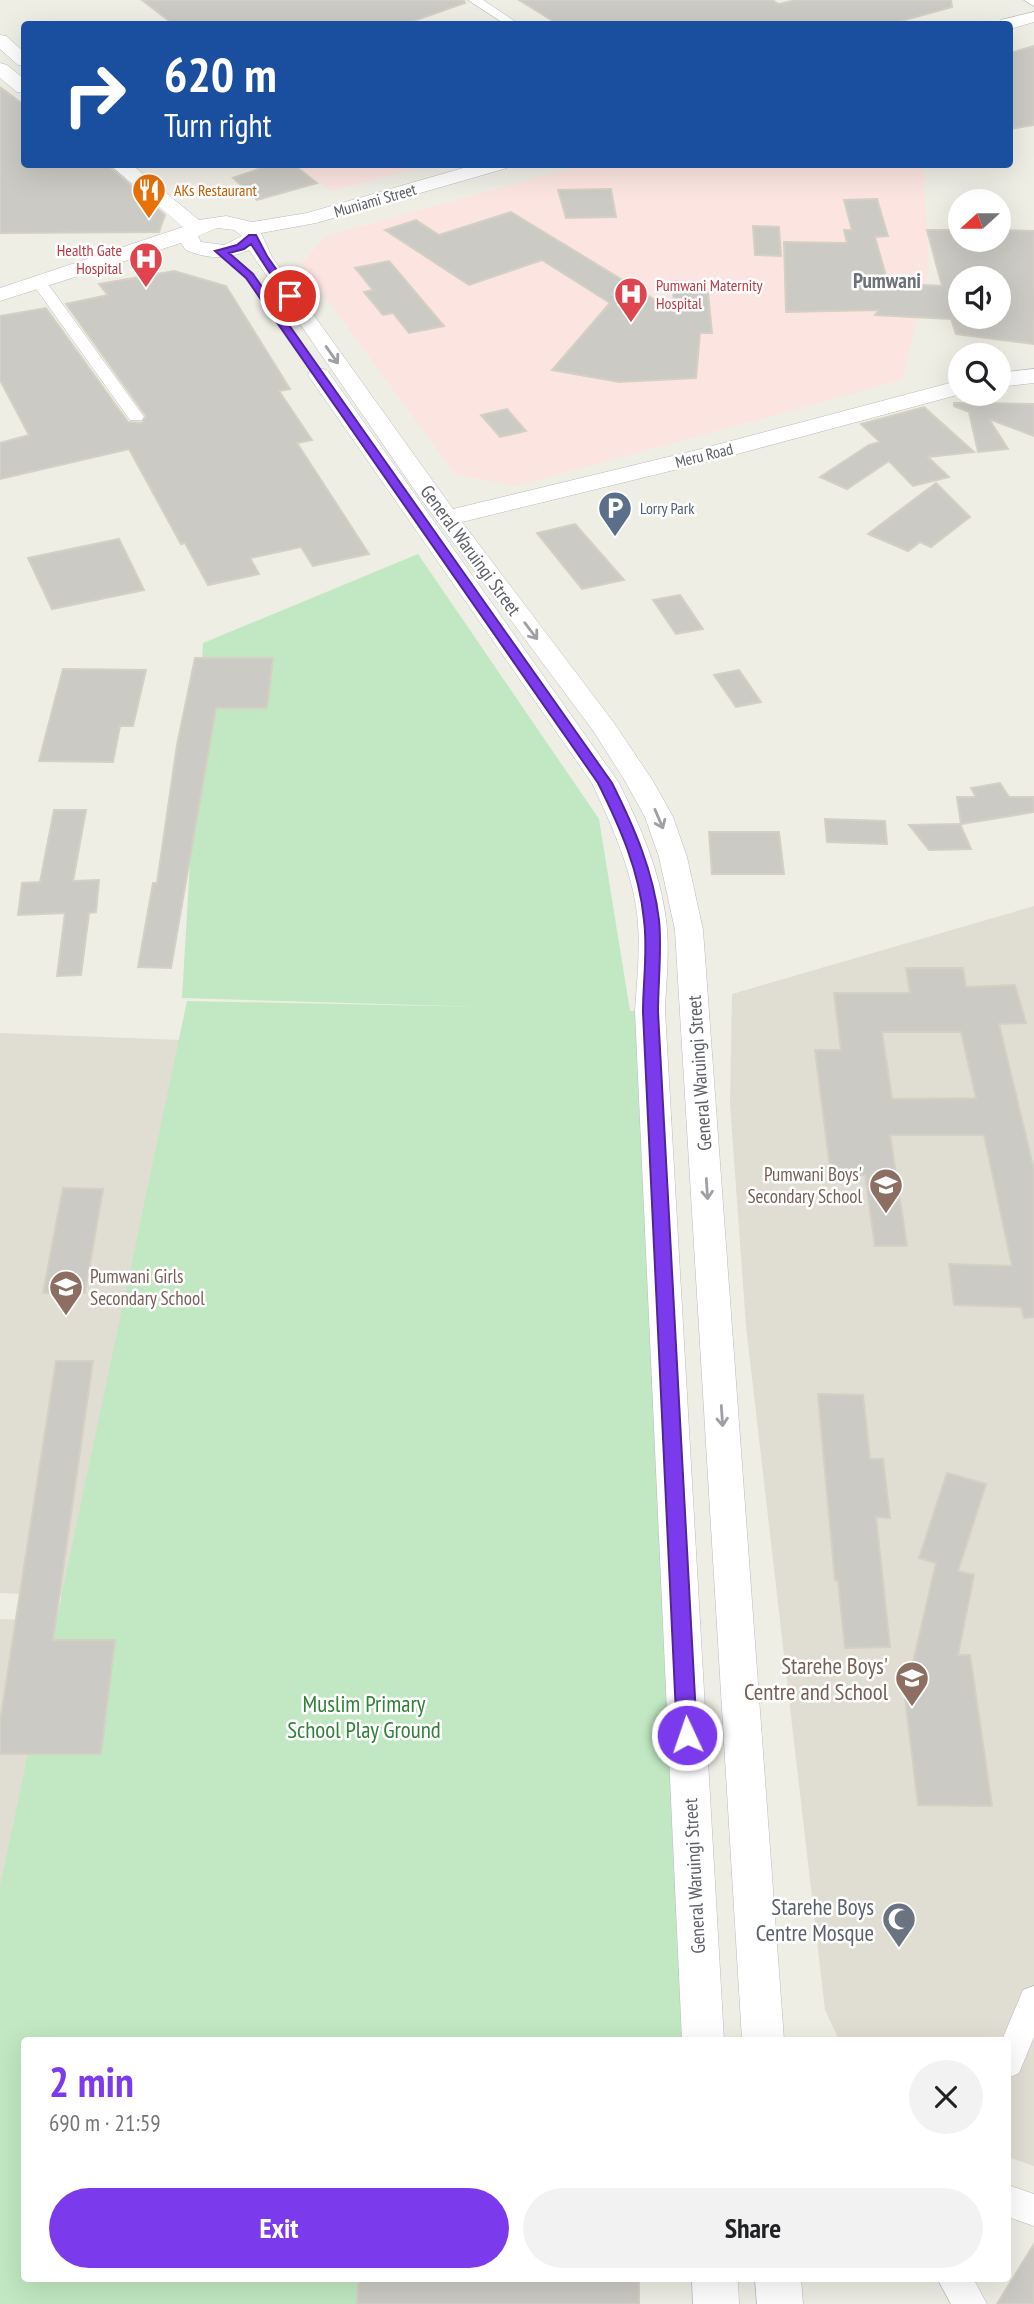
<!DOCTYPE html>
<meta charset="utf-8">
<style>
body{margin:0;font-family:"PT Sans Narrow",sans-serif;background:#f2f2f2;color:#202124;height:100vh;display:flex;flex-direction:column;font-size:26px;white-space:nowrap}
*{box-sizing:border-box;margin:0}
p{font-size:23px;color:#757577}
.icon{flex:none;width:38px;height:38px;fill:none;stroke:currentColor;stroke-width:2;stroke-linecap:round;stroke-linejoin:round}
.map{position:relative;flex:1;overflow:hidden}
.sheet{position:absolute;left:21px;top:2037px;width:990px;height:245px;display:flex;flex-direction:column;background:#fff;border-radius:7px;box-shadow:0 7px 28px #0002}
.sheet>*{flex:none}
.hud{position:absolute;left:21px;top:21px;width:992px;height:147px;border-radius:7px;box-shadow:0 7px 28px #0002;background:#1a4fa0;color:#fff;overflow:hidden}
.needle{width:46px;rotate:249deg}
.controls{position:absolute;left:948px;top:189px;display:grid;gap:14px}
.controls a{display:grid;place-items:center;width:63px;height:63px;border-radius:50%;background:#fff;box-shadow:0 7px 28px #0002;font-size:35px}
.pin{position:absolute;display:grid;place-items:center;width:60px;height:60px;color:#fff;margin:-30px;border:4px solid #fff;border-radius:50%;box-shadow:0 2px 7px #0007}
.me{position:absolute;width:77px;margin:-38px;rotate:357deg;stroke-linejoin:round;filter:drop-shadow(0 0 5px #0008)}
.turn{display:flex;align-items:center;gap:24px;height:147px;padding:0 28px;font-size:32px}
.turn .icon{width:91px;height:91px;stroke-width:2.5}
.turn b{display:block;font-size:49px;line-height:60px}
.round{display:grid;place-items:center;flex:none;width:74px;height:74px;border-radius:37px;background:#f2f2f2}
.summary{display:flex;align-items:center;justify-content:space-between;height:119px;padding:0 28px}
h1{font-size:42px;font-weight:800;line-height:52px;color:#7c3aed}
.button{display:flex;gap:14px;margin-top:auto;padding:14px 28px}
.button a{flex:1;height:80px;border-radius:42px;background:#7c3aed;color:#fff;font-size:28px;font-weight:800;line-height:80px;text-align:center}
.button a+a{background:#f2f2f2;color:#202124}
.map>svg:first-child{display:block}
.education{fill:#e0ddd3}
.medical{fill:#fce5e1}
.green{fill:#c1e8c2}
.building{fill:#cccac4;stroke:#d4d0c3;stroke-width:2;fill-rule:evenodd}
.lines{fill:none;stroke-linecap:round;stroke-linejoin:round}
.street-casing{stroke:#b7babf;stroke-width:1}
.secondary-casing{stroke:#b8bbc1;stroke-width:1}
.street{fill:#fff;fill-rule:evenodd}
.secondary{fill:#fff;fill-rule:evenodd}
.oneway{stroke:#9ea0a3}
.route{fill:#7c3aed;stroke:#51269a;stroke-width:2}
.labels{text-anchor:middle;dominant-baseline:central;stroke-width:5;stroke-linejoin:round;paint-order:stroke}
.far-food-label{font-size:16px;fill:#c56008;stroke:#fff;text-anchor:start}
.far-street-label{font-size:16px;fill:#5d6066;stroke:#fff}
.far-health-label{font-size:16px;fill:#be3a42;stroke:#fff;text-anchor:end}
.far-service-label{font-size:16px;fill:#4e5e75;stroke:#fff;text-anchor:start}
.street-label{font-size:19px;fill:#5d6066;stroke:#fff}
.education-label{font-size:19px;fill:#785e54;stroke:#fff;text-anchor:end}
.far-district-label{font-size:21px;font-weight:bold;fill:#6e7278;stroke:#fff}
.near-education-label{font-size:23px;fill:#785e54;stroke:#fff;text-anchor:end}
.near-park-label{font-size:23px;fill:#318139;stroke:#fff}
.near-worship-label{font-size:23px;fill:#5b616d;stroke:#fff;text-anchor:end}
</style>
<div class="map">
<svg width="1034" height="2304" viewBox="0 0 1034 2304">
<rect width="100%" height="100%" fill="#efeee5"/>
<!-- education -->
<g class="education">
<polygon points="1034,906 1034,2166 1008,2157 1008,2040 839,2040 825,2010 746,1326 730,1104 732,994"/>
<polygon points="0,1033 181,1040 85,1597 0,1593"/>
<polygon points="0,1619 62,1621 0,1896"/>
</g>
<!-- medical -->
<g class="medical">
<polygon points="409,165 415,169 331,191 296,165"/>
<polygon points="583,165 923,165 929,268 902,380 516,486 455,474 301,264 326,236"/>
</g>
<!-- green -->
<polygon class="green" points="418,554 599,819 630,1011 650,1011 703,2040 24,2040 24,2278 381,2279 378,2304 0,2304 0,1887 187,1001 486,1007 182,998 203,643"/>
<!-- building -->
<g class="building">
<polygon points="142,0 464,0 465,3 405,24 173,24"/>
<polygon points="519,0 772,0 779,4 796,0 951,0 952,7 890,24 558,24"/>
<polygon points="1034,46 1034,125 1010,129 1010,53"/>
<polygon points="0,87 24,105 24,164 106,164 165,215 159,232 0,233"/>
<polygon points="273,164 293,164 317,183 257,200 233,178"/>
<polygon points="611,189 616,217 566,218 558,190"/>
<path d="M877,199L888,236L875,237L888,283L942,286L927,230H961V240H999V230L1034,231V344L956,334L951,319L875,315L879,310L786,312L784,242L847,243L844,230H852L844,200ZM961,278H999V317H961Z"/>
<polygon points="511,212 675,312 672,281 707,282 712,333 700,333 696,378 619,382 552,370 610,303 542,260 469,285 385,230 416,220 439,235"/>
<polygon points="753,226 779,227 781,256 755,255"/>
<polygon points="389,261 444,326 409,333 393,313 383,315 364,292 373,290 355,268"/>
<polygon points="174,271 226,286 290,389 279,391 312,440 297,443 369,554 313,566 301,547 250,558 259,574 208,585 185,543 181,544 129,449 0,479 0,443 29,435 0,380 0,316 46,308 128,422 142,423 146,416 66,304 108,295 99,284"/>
<polygon points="965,394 973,394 979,403 1034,404 1034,436 989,419 1008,449 978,452 969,412 954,406 954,403 967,403"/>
<polygon points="924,407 974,452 928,457 949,477 913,486 889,461 847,489 820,477 869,445 880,442 861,424"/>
<polygon points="507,409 526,431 500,437 481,415"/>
<polygon points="936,483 970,517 931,547 920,542 908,551 868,534"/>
<polygon points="575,524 624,580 582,589 537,533"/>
<polygon points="119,539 144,590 52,609 28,558"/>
<polygon points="680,595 703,629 676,634 653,600"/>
<polygon points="195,658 273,658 267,708 216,708 171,968 138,967 153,883 157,883 177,745"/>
<polygon points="63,669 146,670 133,726 120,726 113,762 39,761"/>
<polygon points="739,670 761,702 736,707 714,675"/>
<polygon points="1000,783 1009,797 1034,797 1034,812 961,824 957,797 976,797 971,788"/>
<polygon points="54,810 86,810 73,881 99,880 96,912 89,913 81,975 57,976 65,913 18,915 22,883 40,882"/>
<polygon points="825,819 885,821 887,844 827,842"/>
<polygon points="960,824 971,849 929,850 909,825"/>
<polygon points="709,832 779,832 784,874 712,874"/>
<path d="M906,968H963L966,987L1015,985L1026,1023L999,1024L1034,1170V1317L1024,1318L1021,1307L954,1305L949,1264L1012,1266L984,1135H890L907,1246H875L865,1175H831L815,1050H841L834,993H910ZM882,1032H961L976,1098L892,1099Z"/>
<polygon points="63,1188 103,1189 85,1293 43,1293"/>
<polygon points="56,1361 93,1361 53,1640 115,1640 101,1754 0,1754 0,1722"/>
<polygon points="818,1394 863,1395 870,1459 883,1459 890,1518 876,1517 890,1647 845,1648 838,1580 835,1580"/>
<polygon points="947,1473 986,1484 958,1571 974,1575 958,1655 970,1655 992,1806 918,1805 905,1697 936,1563 919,1558"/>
<polygon points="1034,2244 1034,2304 997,2304"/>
<polygon points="359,2278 639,2278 639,2304 357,2304"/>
</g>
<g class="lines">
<!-- street casing -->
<g class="street-casing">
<g id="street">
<polygon points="468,0 483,0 519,24 505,24"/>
<polygon points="1024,0 1034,0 1034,6"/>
<polygon points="40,278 45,280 142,414 144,417 142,420 130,420 32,283"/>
<polygon points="1034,1986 1034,2037 1019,2073 1008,2078 1008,2040 1002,2040 1023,1990"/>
<polygon points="1008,2185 1034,2194 1034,2226 1008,2217"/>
<polygon points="937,2278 973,2278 987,2304 951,2304"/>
</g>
</g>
<!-- secondary casing -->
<g class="secondary-casing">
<g id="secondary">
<polygon points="1034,12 1034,22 1010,29 1010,24 998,24 1001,20"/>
<polygon points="0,35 6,36 24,52 24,66 18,65 0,49"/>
<polygon points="0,63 7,65 24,79 24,93 17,92 0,78"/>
<path d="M109,164H131L199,220L226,216L252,222L307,213L477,164H509L507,168L316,223L261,233L272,257L453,509L697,450L961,380V394L711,461L462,522L614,723L653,781L673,817L687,857L703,930L784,2040H742L675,930L659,857L645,817L625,781L594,732L418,495L249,250C227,260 207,259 186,250L181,243L0,301V288L183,227ZM217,228L234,230L242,236L224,245L201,242L198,236Z"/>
<path d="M319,368L327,370L619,783C640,826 660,871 666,920C670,950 666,981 665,1011L724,2040H682L635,1011C637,982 640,952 638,923C634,874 613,828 592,783L308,375L311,370Z"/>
<polygon points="1034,369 1034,383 999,387 999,373"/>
<polygon points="692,2278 738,2278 739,2304 693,2304"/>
<polygon points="755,2278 801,2278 803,2304 757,2304"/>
</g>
</g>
<!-- street -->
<use href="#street" class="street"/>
<!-- secondary -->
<use href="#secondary" class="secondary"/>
</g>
<!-- one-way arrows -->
<defs><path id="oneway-shaft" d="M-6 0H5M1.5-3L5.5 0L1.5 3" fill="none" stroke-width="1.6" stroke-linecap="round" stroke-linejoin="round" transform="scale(1.75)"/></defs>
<g class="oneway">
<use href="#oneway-shaft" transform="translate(332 355) rotate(55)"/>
<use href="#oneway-shaft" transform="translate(531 631) rotate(53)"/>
<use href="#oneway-shaft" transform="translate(659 819) rotate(67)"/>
<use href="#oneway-shaft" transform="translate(707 1189) rotate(86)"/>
<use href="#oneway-shaft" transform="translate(722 1416) rotate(86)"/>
</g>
<!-- route -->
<path class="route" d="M249,235H256L267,256L295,296L294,298H286L251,244L244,249L229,253L253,274L612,783C634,827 653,870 659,920C662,949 658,982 658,1012L697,1735L694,1741L687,1743L680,1741L677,1735L643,1012C643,982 648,950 644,920C639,870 620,827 598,783L246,278L215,251L237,245Z"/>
<!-- icons -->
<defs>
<g id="restaurant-pin" transform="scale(1.75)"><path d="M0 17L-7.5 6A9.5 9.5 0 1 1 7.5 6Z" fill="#e8710a" stroke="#fff"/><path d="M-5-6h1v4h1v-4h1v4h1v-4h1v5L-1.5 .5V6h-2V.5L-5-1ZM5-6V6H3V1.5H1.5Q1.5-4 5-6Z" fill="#fff"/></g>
<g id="hospital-pin" transform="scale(1.75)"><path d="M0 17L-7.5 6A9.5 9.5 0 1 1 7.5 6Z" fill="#e0444e" stroke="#fff"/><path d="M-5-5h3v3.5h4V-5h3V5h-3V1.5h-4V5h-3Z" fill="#fff"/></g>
<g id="parking-pin" transform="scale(1.75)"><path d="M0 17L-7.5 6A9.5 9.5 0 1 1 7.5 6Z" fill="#5c6f8a" stroke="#fff"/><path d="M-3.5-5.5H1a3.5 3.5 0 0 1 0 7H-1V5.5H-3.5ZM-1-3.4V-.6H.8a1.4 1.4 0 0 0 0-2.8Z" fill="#fff"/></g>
<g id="school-pin" transform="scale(1.75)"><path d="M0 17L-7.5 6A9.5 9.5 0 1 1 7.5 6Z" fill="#8d6e63" stroke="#fff"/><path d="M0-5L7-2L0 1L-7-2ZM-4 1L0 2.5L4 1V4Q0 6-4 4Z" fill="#fff"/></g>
<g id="mosque-pin" transform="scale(1.75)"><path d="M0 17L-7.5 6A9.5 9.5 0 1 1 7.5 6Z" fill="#6b7280" stroke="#fff"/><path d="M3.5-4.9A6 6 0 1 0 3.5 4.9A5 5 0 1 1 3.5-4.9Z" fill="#fff"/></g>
</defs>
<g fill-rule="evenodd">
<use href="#restaurant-pin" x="149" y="190"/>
<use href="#hospital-pin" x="146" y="259"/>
<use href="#hospital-pin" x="631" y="294"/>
<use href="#parking-pin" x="615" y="508"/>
<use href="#school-pin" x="886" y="1185"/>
<use href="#school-pin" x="66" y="1287"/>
<use href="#school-pin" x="912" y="1678"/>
<use href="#mosque-pin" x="899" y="1919"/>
</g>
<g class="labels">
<!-- far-food labels -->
<g class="far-food-label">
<text x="174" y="190">AKs Restaurant</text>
</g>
<!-- far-street labels -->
<g class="far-street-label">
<text transform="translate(375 200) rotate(-16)">Muniami Street</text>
<text transform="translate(704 455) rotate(-14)">Meru Road</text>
</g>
<!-- far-health labels -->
<g class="far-health-label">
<text x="122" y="250">Health Gate<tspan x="122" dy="18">Hospital</tspan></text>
<text x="656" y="285" text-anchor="start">Pumwani Maternity<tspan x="656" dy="18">Hospital</tspan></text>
</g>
<!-- far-service labels -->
<g class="far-service-label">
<text x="640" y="508">Lorry Park</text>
</g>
<!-- street labels -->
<g class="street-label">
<text transform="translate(471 550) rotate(54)">General Waruingi Street</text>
<text transform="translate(699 1073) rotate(-94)">General Waruingi Street</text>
<text transform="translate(694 1876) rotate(-93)">General Waruingi Street</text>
</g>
<!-- education labels -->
<g class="education-label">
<text x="862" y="1174">Pumwani Boys'<tspan x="862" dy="22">Secondary School</tspan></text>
<text x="90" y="1276" text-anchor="start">Pumwani Girls<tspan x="90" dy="22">Secondary School</tspan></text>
</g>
<!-- far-district labels -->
<g class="far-district-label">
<text x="887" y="280">Pumwani</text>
</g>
<!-- near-education labels -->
<g class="near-education-label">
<text x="888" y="1665">Starehe Boys'<tspan x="888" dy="26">Centre and School</tspan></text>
</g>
<!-- near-park labels -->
<g class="near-park-label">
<text x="364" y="1703">Muslim Primary<tspan x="364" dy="26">School Play Ground</tspan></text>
</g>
<!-- near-worship labels -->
<g class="near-worship-label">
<text x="874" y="1906">Starehe Boys<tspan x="874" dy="26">Centre Mosque</tspan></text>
</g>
</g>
</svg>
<div class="controls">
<a><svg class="needle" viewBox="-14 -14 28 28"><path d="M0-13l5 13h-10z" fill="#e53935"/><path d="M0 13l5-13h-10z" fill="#757577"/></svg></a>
<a><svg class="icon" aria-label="sound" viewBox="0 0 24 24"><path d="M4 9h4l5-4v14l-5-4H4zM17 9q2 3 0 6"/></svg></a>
<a><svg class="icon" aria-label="search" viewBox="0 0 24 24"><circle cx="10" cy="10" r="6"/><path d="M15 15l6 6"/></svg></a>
</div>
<div class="pin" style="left:290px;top:296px;background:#d93025"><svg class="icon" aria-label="arrive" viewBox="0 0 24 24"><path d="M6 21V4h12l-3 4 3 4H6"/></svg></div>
<svg class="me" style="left:687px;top:1735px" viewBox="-20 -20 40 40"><circle r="17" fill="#7c3aed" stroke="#fff" stroke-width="3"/><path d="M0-11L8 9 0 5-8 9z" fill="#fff"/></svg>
<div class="hud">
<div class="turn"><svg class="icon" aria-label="right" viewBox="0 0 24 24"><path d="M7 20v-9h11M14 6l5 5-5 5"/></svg><div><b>620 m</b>Turn right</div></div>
</div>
<section class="sheet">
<div class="summary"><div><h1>2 min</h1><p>690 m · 21:59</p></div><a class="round"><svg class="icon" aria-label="close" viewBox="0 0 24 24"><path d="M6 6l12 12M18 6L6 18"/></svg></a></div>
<div class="button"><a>Exit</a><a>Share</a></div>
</section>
</div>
